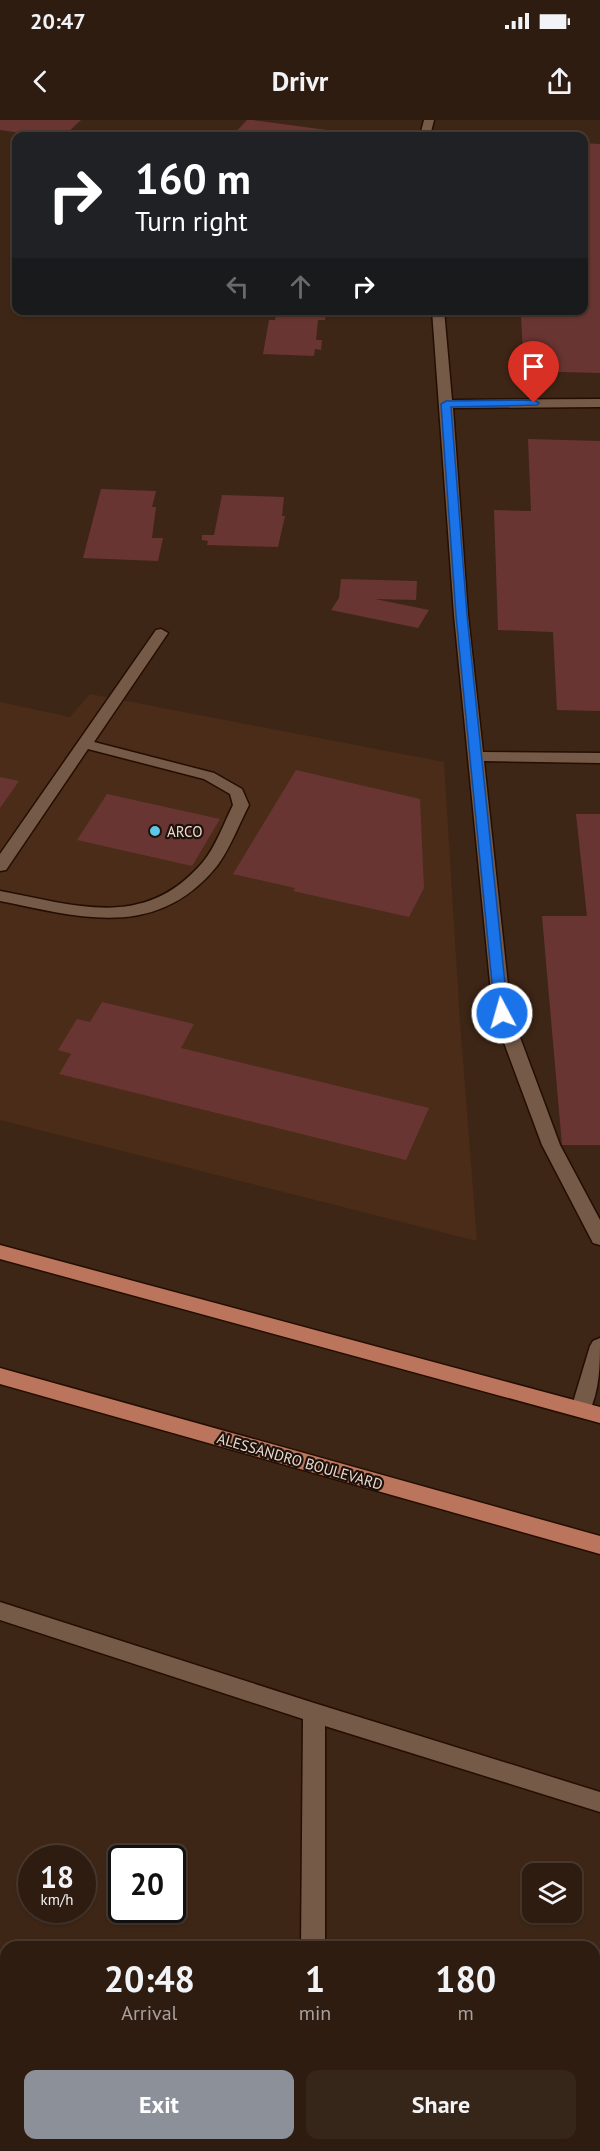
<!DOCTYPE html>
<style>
body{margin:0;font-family:"PT Sans",sans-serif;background:#362519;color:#f1f3f6;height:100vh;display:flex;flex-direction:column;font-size:22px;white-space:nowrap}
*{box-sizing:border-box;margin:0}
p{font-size:20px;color:#a7a19f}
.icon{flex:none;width:33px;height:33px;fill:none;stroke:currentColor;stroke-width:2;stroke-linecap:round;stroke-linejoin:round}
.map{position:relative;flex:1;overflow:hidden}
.details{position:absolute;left:0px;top:1821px;width:600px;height:210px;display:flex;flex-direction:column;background:#2e1c10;border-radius:18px 18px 0 0;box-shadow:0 2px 4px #0004,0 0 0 2px #493a30}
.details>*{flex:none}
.banner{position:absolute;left:12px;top:12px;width:576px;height:183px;border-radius:12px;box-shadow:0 2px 4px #0004,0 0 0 2px #493a30;background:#202124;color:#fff;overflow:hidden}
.tools{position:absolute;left:522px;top:1743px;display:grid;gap:12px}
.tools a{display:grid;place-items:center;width:60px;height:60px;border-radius:12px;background:#2e1c10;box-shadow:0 2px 4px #0004,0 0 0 2px #493a30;font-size:30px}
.speed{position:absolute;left:18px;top:1725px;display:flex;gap:12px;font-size:30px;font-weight:700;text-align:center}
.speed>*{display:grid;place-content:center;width:78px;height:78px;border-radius:50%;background:#2e1c10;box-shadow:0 2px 4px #0004,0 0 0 2px #493a30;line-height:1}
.speed small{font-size:15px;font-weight:400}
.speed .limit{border:3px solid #111;border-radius:9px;background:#fff;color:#111}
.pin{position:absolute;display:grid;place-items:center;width:51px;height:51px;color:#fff;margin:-62px -26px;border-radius:50% 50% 50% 0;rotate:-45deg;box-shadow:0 0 6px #0007}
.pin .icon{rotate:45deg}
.me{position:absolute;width:66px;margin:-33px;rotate:354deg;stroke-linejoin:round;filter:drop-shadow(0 0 4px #0008)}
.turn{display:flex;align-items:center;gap:21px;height:126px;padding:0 24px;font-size:27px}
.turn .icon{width:78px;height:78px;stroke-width:2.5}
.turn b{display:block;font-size:42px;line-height:51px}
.lanes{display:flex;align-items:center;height:57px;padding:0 24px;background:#0003;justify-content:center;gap:30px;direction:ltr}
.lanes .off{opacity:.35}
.eta{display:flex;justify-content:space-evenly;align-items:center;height:102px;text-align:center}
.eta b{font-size:36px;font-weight:600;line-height:42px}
.primary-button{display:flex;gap:12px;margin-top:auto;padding:12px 24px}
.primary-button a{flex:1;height:69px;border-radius:12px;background:#8c9099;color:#fff;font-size:24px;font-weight:600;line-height:69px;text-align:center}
.primary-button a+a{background:#362519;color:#f1f3f6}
.status{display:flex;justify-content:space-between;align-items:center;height:42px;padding:0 30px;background:#2e1c10;direction:ltr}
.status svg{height:16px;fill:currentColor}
header{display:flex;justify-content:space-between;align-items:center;height:78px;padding:0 24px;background:#2e1c10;font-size:27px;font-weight:600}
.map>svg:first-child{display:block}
.built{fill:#4a2c18}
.building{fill:#693532}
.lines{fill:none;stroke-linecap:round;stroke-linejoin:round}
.minor-casing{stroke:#240e02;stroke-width:3}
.major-casing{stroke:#240e02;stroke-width:3}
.minor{fill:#755a48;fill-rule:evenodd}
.major{fill:#bb755d;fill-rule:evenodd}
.route{fill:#1a73e8;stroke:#114b97;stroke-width:1.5}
.poi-dot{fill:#5cc7e7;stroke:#1d120b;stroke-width:2}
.labels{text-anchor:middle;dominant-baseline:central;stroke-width:4.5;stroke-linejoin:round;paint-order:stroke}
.poi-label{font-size:15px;fill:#ecdbd2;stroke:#1d120b;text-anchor:start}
.street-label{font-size:15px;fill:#ecdbd2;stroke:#1d120b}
</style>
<div class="status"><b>20:47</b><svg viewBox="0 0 49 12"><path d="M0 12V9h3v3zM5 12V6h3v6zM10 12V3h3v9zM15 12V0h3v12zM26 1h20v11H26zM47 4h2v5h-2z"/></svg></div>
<header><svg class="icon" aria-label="back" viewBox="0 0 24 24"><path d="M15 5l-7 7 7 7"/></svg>Drivr<svg class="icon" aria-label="share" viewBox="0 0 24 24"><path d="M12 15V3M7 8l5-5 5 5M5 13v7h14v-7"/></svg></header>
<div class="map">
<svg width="600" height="2031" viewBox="0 0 600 2031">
<rect width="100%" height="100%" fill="#3e2616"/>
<!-- built -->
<polygon class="built" points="90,574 444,642 460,902 477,1121 0,1000 0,582 70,597"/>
<!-- building -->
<g class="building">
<polygon points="0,0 81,0 64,16 42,16 0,10"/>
<polygon points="247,0 253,0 349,13 346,16 232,16"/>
<polygon points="584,23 600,24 600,253 524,251 521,197 464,195 464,190 584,190"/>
<polygon points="277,190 326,191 325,200 318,200 316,220 322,220 321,230 315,229 314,236 263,234 269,200 275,200"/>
<polygon points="528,319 600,321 600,591 557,590 553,512 498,510 494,390 531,391"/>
<polygon points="101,369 156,371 152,387 156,387 152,418 163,418 158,441 83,438"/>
<polygon points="222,375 284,377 282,396 285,396 278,427 207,425 208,421 202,420 202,415 214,415"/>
<polygon points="341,459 417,461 416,480 375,479 429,490 418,508 331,490 339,478"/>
<polygon points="296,650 420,679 424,768 409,797 293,771 295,768 233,754"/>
<polygon points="0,657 19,661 0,688"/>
<polygon points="107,674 220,699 192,746 77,720"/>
<polygon points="576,694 600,694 600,1025 562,1025 542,796 587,796"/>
<polygon points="102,882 194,904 181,928 429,988 406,1040 59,954 71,934 58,930 77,899 90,902"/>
</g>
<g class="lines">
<!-- minor casing -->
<g class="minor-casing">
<g id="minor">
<polygon points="424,0 434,0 430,16 420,16"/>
<polygon points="432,190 444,190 452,280 600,279 600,287 453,288 468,495 483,632 600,633 600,643 484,641 511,893 560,1025 600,1100 600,1125 593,1123 542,1025 493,893 454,495"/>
<path d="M161,509L168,513L94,622L214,653L242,669L249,685C239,704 230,729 217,746C156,821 80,797 0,781V771C77,785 144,811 203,742C216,726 224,703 233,685L230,674L204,659L88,629L6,750L0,751V734L156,510Z"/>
<path d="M600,1218C600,1245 600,1270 588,1295L581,1297L574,1295L571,1289L590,1226L593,1221Z"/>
<polygon points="0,1482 314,1583 600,1672 600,1692 325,1606 325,1827 301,1827 303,1599 0,1500"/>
<rect x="300" y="2025" width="26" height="6"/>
</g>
</g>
<!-- major casing -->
<g class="major-casing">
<g id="major">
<polygon points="0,1125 600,1287 600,1303 0,1139"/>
<polygon points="0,1248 600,1416 600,1434 0,1264"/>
</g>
</g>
<!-- minor -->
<use href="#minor" class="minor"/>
<!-- major -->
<use href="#major" class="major"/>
</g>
<!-- route -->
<polygon class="route" points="534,280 539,283 537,285 451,287 467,495 508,893 502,897 495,893 456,495 441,284 446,281"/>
<!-- markers -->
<circle class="poi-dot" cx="155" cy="711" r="6"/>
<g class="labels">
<!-- poi labels -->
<g class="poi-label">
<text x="167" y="711">ARCO</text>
</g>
<!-- street labels -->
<g class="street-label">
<text transform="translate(300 1341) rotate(16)">ALESSANDRO BOULEVARD</text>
</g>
</g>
</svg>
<div class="tools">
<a><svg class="icon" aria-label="layers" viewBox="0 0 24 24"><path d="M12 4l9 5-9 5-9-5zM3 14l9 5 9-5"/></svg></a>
</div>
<div class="speed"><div>18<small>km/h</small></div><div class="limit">20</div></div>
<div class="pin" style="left:534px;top:283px;background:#d93025"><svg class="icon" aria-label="arrive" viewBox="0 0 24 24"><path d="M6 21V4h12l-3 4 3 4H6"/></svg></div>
<svg class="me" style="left:502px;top:893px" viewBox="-20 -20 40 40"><circle r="17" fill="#1a73e8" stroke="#fff" stroke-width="3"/><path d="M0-11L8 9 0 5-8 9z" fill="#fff"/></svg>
<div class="banner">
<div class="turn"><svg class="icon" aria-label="right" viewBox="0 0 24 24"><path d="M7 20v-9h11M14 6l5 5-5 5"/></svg><div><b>160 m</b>Turn right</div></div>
<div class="lanes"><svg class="icon off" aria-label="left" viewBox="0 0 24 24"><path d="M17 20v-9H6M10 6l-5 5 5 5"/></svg><svg class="icon off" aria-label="ahead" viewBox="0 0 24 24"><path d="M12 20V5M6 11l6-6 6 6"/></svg><svg class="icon" aria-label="right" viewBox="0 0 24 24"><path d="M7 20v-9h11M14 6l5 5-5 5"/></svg></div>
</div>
<section class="details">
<div class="eta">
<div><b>20:48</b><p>Arrival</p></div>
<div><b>1</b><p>min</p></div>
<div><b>180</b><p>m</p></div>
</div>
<div class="primary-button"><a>Exit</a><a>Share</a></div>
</section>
</div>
